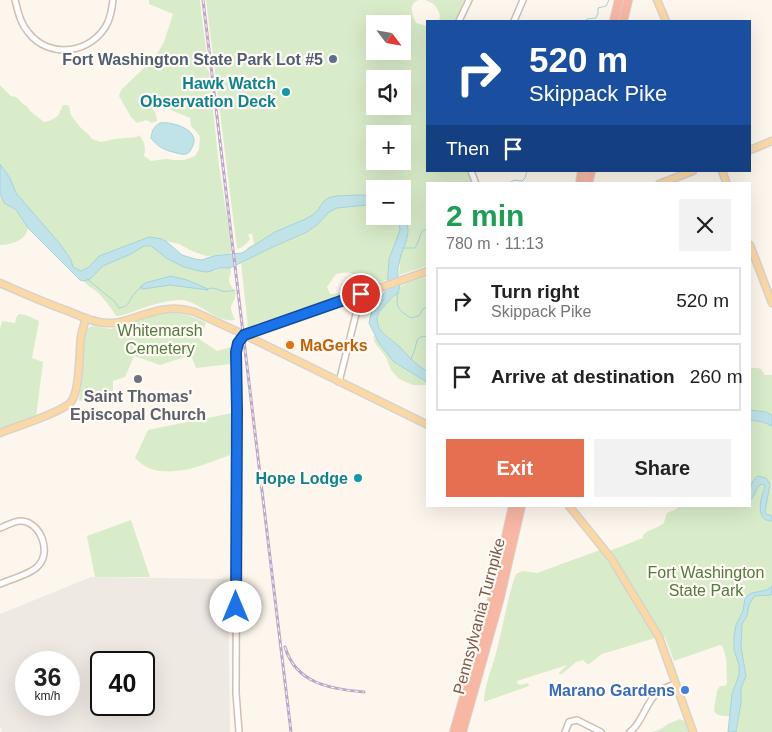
<!DOCTYPE html>
<meta charset="utf-8">
<style>
body{margin:0;font-family:Helvetica,sans-serif;background:#f2f2f2;color:#222;height:100vh;display:flex;flex-direction:column;font-size:19px;white-space:nowrap}
*{box-sizing:border-box;margin:0}
p{font-size:16px;color:#767676}
.icon{flex:none;width:28px;height:28px;fill:none;stroke:currentColor;stroke-width:2;stroke-linecap:round;stroke-linejoin:round}
.map{position:relative;flex:1;overflow:hidden}
.details{position:absolute;left:426px;top:182px;width:325px;height:325px;display:flex;flex-direction:column;background:#fff;border-radius:0px;box-shadow:0 5px 20px #0002}
.details>*{flex:none}
.hud{position:absolute;left:426px;top:20px;width:325px;height:152px;border-radius:0px;box-shadow:0 5px 20px #0002;background:#1a4fa0;color:#fff;overflow:hidden}
.needle{width:32px;rotate:121deg}
.fabs{position:absolute;left:366px;top:15px;display:grid;gap:10px}
.fabs a{display:grid;place-items:center;width:45px;height:45px;border-radius:0px;background:#fff;box-shadow:0 5px 20px #0002;font-size:25px}
.speed{position:absolute;left:15px;top:651px;display:flex;gap:10px;font-size:25px;font-weight:700;text-align:center}
.speed>*{display:grid;place-content:center;width:65px;height:65px;border-radius:50%;background:#fff;box-shadow:0 5px 20px #0002;line-height:1}
.speed small{font-size:12px;font-weight:400}
.speed .limit{border:2px solid #111;border-radius:8px;background:#fff;color:#111}
.pin{position:absolute;display:grid;place-items:center;width:42px;height:42px;color:#fff;margin:-21px;border:2px solid #fff;border-radius:50%;box-shadow:0 1px 5px #0007}
.me{position:absolute;width:55px;margin:-28px;rotate:0deg;stroke-linejoin:round;filter:drop-shadow(0 0 4px #0008)}
.turn{display:flex;align-items:center;gap:18px;height:105px;padding:0 20px;font-size:22px}
.turn .icon{width:65px;height:65px;stroke-width:2.5}
.turn b{display:block;font-size:35px;line-height:42px}
.then{display:flex;align-items:center;height:48px;padding:0 20px;background:#0003;gap:10px;font-size:19px}
.round{display:grid;place-items:center;flex:none;width:52px;height:52px;border-radius:0px;background:#f2f2f2}
.head{display:flex;align-items:center;justify-content:space-between;height:85px;padding:0 20px}
h1{font-size:30px;font-weight:600;line-height:38px;color:#1e9e55}
.cta{display:flex;gap:10px;margin-top:auto;padding:10px 20px}
.cta a{flex:1;height:58px;border-radius:0px;background:#e76f51;color:#fff;font-size:20px;font-weight:600;line-height:58px;text-align:center}
.cta a+a{background:#f2f2f2;color:#222}
ul{padding:0;list-style:none}
li{display:flex;align-items:center;gap:15px;height:68px;margin:0 10px 8px;padding:0 10px;border:2px solid #e0e0e0;border-radius:0px}
li div{flex:1}
li b{display:block;font-size:19px}
li em{font-style:normal}
.map>svg:first-child{display:block}
.industrial{fill:#efe9e4;fill-rule:evenodd}
.green{fill:#d8ecc9;fill-rule:evenodd}
.water{fill:#bfe3e8;stroke:#a5d3da}
.lines{fill:none;stroke-linecap:round;stroke-linejoin:round}
.stream{stroke:#a5d3da;stroke-width:1}
.minor-casing{stroke:#d1beb0;stroke-width:8}
.major-casing{stroke:#dad1cd;stroke-width:9}
.highway-casing{stroke:#dad1cd;stroke-width:10}
.minor{stroke:#fff;stroke-width:5}
.major{stroke:#fbd9a5;stroke-width:6}
.highway{stroke:#f7b7a3;stroke-width:8}
.rail-casing{stroke:#b9a8c9;stroke-width:3}
.rail{stroke:#fffaf3;stroke-width:1;stroke-dasharray:4;stroke-linecap:butt}
.route-casing{stroke:#114b97;stroke-width:12}
.route{stroke:#1a73e8;stroke-width:9}
.service-dot{fill:#5c6f8a;stroke:#fffaf3;stroke-width:2}
.culture-dot{fill:#0f9aa8;stroke:#fffaf3;stroke-width:2}
.food-dot{fill:#e8710a;stroke:#fffaf3;stroke-width:2}
.worship-dot{fill:#6b7280;stroke:#fffaf3;stroke-width:2}
.shop-dot{fill:#3f7fe0;stroke:#fffaf3;stroke-width:2}
.labels{text-anchor:middle;dominant-baseline:central;stroke-width:4.5;stroke-linejoin:round;paint-order:stroke}
.service-label{font-size:16px;font-weight:bold;fill:#4e5e75;stroke:#fffaf3;text-anchor:end}
.culture-label{font-size:16px;font-weight:bold;fill:#0d838f;stroke:#fffaf3;text-anchor:end}
.park-label{font-size:16px;fill:#537a41;stroke:#fffaf3}
.food-label{font-size:16px;font-weight:bold;fill:#c56008;stroke:#fffaf3;text-anchor:start}
.worship-label{font-size:16px;font-weight:bold;fill:#5b616d;stroke:#fffaf3}
.street-label{font-size:16px;fill:#7a5c4d;stroke:#fffaf3}
.shop-label{font-size:16px;font-weight:bold;fill:#366cbe;stroke:#fffaf3;text-anchor:end}
</style>
<div class="map">
<svg width="772" height="732" viewBox="0 0 772 732">
<rect width="100%" height="100%" fill="#fdf6ec"/>
<!-- industrial -->
<path class="industrial" d="M91,577L228,579L230,732H2L0,726V614ZM69,662V705H26V662ZM144,662V705H101V662Z"/>
<!-- green -->
<g class="green">
<path d="M149,0H200C201,16 204,32 206,48C207,56 204,65 209,72L219,166L232,249L230,254L207,256L194,252L179,244L149,237L99,256L89,267L81,271L73,267L71,260L61,245L16,193L10,178L0,164V85L11,96L16,97L24,105H26L30,111L44,122L49,121L58,116L63,105H67L69,106L71,115L80,127L89,135L92,139L101,142L115,139L137,137L139,135C145,143 146,147 144,156L151,161L166,159L174,160H184L195,156L199,149L200,138L199,135L191,126L190,118L159,105L153,109L156,114L157,121L152,123L146,120L137,123L131,117L119,96L121,90L140,72L158,52L164,42L173,14L149,4Z"/>
<path d="M206,0H418C408,5 412,15 416,23L427,26L428,171H467L472,184H428L427,266L399,275L400,264L399,263L400,258L399,234L389,259L388,279L373,286L352,289C361,273 351,270 336,274L327,287L330,294L342,293L341,295L248,327L241,263L275,246L307,232L318,224L248,256L247,248L254,244L252,233L248,235L250,239C247,244 242,248 237,249ZM375,24H402V51H375ZM375,79H402V106H375ZM375,134H402V161H375ZM375,189H402V216H375Z"/>
<path d="M425,0H464L456,21H439L440,16C438,7 434,3 425,0Z"/>
<path d="M0,194L4,203L16,211L28,228C26,240 12,245 0,245Z"/>
<path d="M144,246C156,246 161,256 172,261C176,264 211,272 215,271C221,269 222,268 230,268C232,273 230,274 229,279C229,285 233,288 236,293C233,308 227,303 235,320C218,324 197,300 181,300C167,300 147,306 135,311C128,313 123,316 116,316C112,309 102,296 96,291C91,287 87,286 84,281L90,279L103,266L131,254Z"/>
<path d="M427,277V371C415,365 409,356 399,346C391,338 383,336 378,323C374,312 388,303 395,295C396,293 397,290 399,288C404,283 420,279 427,277Z"/>
<path d="M162,313C181,313 190,314 206,323L199,339L217,351L231,347L233,350L231,364L196,368L191,355L160,365L134,356L125,377L113,381V391L79,401L86,329L92,326L111,329Z"/>
<polygon points="19,314 26,315 39,321 32,358 43,362 36,417 0,431 0,329 2,321 15,323 16,318"/>
<polygon points="375,335 379,343 396,364 408,369 427,382 427,385 413,385 399,379 391,370 386,357 375,343 373,337"/>
<path d="M750,368C761,368 760,367 765,375H772V415L766,412L750,410Z"/>
<path d="M232,413L230,455C205,464 178,477 151,469C145,467 139,462 135,458L148,430Z"/>
<path d="M750,420L763,422L772,426V732H736L741,703V688L746,676L741,647L742,636L734,638V650L739,665V675L732,694L730,716C724,716 716,717 714,710L717,691L720,686H724L727,684C726,671 728,657 722,646L720,645L674,661L665,637L655,638L602,654L589,664H587L583,660L576,662L562,674H559V673L567,665L517,681V683L520,685L528,683L529,686L484,702C484,686 492,669 496,653C503,628 507,598 516,574L523,571L537,573L600,550H612L643,538V535C649,529 658,528 664,523L666,515L667,513L677,509V506H750V496L760,485L763,484L765,486L763,491L768,481L750,486V488Z"/>
<polygon points="131,520 150,577 95,577 87,536"/>
<path d="M680,719C686,721 688,726 688,732H652L661,729L668,724Z"/>
</g>
<!-- water -->
<g class="water">
<path d="M160,123C173,121 204,131 191,149C190,152 188,154 185,154C182,155 177,153 173,152C164,150 157,146 151,138C152,131 153,127 160,123Z"/>
<polygon points="0,164 10,178 16,193 61,245 71,260 73,267 81,271 89,267 99,256 149,237 162,239 167,242 182,255 195,259 202,260 213,256 242,253 275,232 303,220 311,216 317,211 324,201 328,198 336,196 360,195 375,196 375,207 367,205 337,208 329,212 318,224 307,232 275,246 230,268 221,268 207,272 199,271 184,267 166,258 155,249 150,246 144,246 131,254 103,266 90,279 84,281 80,280 28,228 16,210 4,203 0,193"/>
<path d="M403,215C415,235 402,244 399,264C397,270 398,277 399,283L400,285L398,294C393,295 391,299 387,303C383,308 377,313 377,319C377,332 391,339 399,346C409,356 415,365 427,371V382L394,362L379,343L369,323L372,310L387,289L389,259L400,230L399,224L394,216H402Z"/>
<polygon points="171,276 187,280 206,288 208,290 170,285 143,289 140,287 145,283"/>
<polygon points="750,410 766,412 772,415 772,426 763,422 750,420"/>
<path d="M758,476L766,478L770,484L765,512L766,514L772,516V521C754,521 761,497 765,486L763,484C754,486 757,496 750,500C750,491 749,482 758,476Z"/>
<polygon points="772,586 772,594 771,595 755,596 753,598 749,605 747,616 742,624 741,647 746,676 741,688 741,703 736,732 728,732 732,694 739,675 739,665 734,650 734,637 736,625 743,611 745,598 747,596 752,593 767,590"/>
</g>
<g class="lines">
<!-- stream -->
<g class="stream">
<polyline points="585,21 587,19 596,18 598,13 598,8 606,6 609,0"/>
<polyline points="508,184 514,180 522,181 525,178 527,171"/>
<polyline points="403,248 415,248 418,242 422,231 428,229"/>
<path d="M87,279L114,301L119,308C131,306 128,300 135,293C136,291 141,288 142,287"/>
<path d="M207,289C214,287 216,289 222,291C226,292 231,291 235,290"/>
<path d="M397,293C398,296 397,299 397,302C397,310 405,314 411,318L419,316L423,309L428,306"/>
<polyline points="411,359 415,349 417,340 420,337 428,336"/>
</g>
<!-- minor casing -->
<g class="minor-casing">
<g id="minor">
<path d="M15,0C18,11 20,23 28,32C49,60 93,54 108,22C111,15 112,8 113,0"/>
<polyline points="459,21 469,0"/>
<polyline points="514,21 523,0"/>
<polyline points="471,171 476,184"/>
<polyline points="339,382 361,294"/>
<path d="M0,528C6,526 15,520 22,521C41,523 51,551 39,565C32,574 11,579 0,584"/>
<polyline points="239,732 236,693 237,410 236,352 238,343 245,335"/>
<polyline points="565,732 569,722 577,720 601,732"/>
<path d="M630,732C643,722 645,703 658,692C663,688 670,686 676,684"/>
</g>
</g>
<!-- major casing -->
<g class="major-casing">
<g id="major">
<polyline points="657,0 666,21"/>
<polyline points="750,150 772,141"/>
<polyline points="722,171 727,184"/>
<polyline points="659,184 693,171"/>
<polyline points="750,245 772,303"/>
<path d="M0,283C23,293 45,303 68,311C82,317 97,324 112,323C124,323 134,317 146,314C164,308 176,307 195,312L245,335L428,425"/>
<polyline points="245,335 428,271"/>
<path d="M0,433C15,427 63,412 71,402C80,391 79,353 81,337C82,331 84,325 86,318"/>
<polyline points="569,506 611,558 659,637 693,732"/>
</g>
</g>
<!-- highway casing -->
<g class="highway-casing">
<g id="highway">
<polyline points="614,21 619,0"/>
<polyline points="623,21 628,0"/>
<polyline points="580,184 582,171"/>
<polyline points="588,184 591,171"/>
<polyline points="454,732 492,600 513,506"/>
<polyline points="462,732 499,601 521,506"/>
</g>
</g>
<!-- minor -->
<use href="#minor" class="minor"/>
<!-- major -->
<use href="#major" class="major"/>
<!-- highway -->
<use href="#highway" class="highway"/>
<!-- rail casing -->
<g class="rail-casing">
<g id="rail">
<polyline points="203,0 291,732"/>
<path d="M285,647C296,684 331,689 364,692"/>
</g>
</g>
<!-- rail -->
<use href="#rail" class="rail"/>
</g>
<g class="lines">
<!-- route casing -->
<g class="route-casing">
<polyline id="route" points="236,607 237,410 236,352 238,343 244,335 361,294"/>
</g>
<!-- route -->
<use href="#route" class="route"/>
</g>
<!-- markers -->
<circle class="service-dot" cx="333" cy="59" r="5"/>
<g class="culture-dot">
<circle cx="286" cy="92" r="5"/>
<circle cx="358" cy="478" r="5"/>
</g>
<circle class="food-dot" cx="290" cy="345" r="5"/>
<circle class="worship-dot" cx="138" cy="379" r="5"/>
<circle class="shop-dot" cx="685" cy="690" r="5"/>
<g class="labels">
<!-- service labels -->
<g class="service-label">
<text x="323" y="59">Fort Washington State Park Lot #5</text>
</g>
<!-- culture labels -->
<g class="culture-label">
<text x="276" y="83">Hawk Watch<tspan x="276" dy="18">Observation Deck</tspan></text>
<text x="348" y="478">Hope Lodge</text>
</g>
<!-- park labels -->
<g class="park-label">
<text x="160" y="330">Whitemarsh<tspan x="160" dy="18">Cemetery</tspan></text>
<text x="706" y="572">Fort Washington<tspan x="706" dy="18">State Park</tspan></text>
</g>
<!-- food labels -->
<g class="food-label">
<text x="300" y="345">MaGerks</text>
</g>
<!-- worship labels -->
<g class="worship-label">
<text x="138" y="396">Saint Thomas'<tspan x="138" dy="18">Episcopal Church</tspan></text>
</g>
<!-- street labels -->
<g class="street-label">
<text transform="translate(479 616) rotate(-75)">Pennsylvania Turnpike</text>
</g>
<!-- shop labels -->
<g class="shop-label">
<text x="675" y="690">Marano Gardens</text>
</g>
</g>
</svg>
<div class="fabs">
<a><svg class="needle" viewBox="-14 -14 28 28"><path d="M0-13l5 13h-10z" fill="#e53935"/><path d="M0 13l5-13h-10z" fill="#767676"/></svg></a>
<a><svg class="icon" aria-label="sound" viewBox="0 0 24 24"><path d="M4 9h4l5-4v14l-5-4H4zM17 9q2 3 0 6"/></svg></a>
<a>+</a>
<a>−</a>
</div>
<div class="speed"><div>36<small>km/h</small></div><div class="limit">40</div></div>
<div class="pin" style="left:361px;top:294px;background:#d93025"><svg class="icon" aria-label="arrive" viewBox="0 0 24 24"><path d="M6 21V4h12l-3 4 3 4H6"/></svg></div>
<svg class="me" style="left:236px;top:607px" viewBox="-20 -20 40 40"><circle r="19" fill="#fff"/><path d="M0-13L10 11 0 6-10 11z" fill="#1a73e8"/></svg>
<div class="hud">
<div class="turn"><svg class="icon" aria-label="right" viewBox="0 0 24 24"><path d="M7 20v-9h11M14 6l5 5-5 5"/></svg><div><b>520 m</b>Skippack Pike</div></div>
<div class="then">Then<svg class="icon" aria-label="arrive" viewBox="0 0 24 24"><path d="M6 21V4h12l-3 4 3 4H6"/></svg></div>
</div>
<section class="details">
<div class="head"><div><h1>2 min</h1><p>780 m · 11:13</p></div><a class="round"><svg class="icon" aria-label="close" viewBox="0 0 24 24"><path d="M6 6l12 12M18 6L6 18"/></svg></a></div>
<ul>
<li><svg class="icon" aria-label="right" viewBox="0 0 24 24"><path d="M7 20v-9h11M14 6l5 5-5 5"/></svg><div><b>Turn right</b><p>Skippack Pike</p></div><em>520 m</em></li>
<li><svg class="icon" aria-label="arrive" viewBox="0 0 24 24"><path d="M6 21V4h12l-3 4 3 4H6"/></svg><div><b>Arrive at destination</b></div><em>260 m</em></li>
</ul>
<div class="cta"><a>Exit</a><a>Share</a></div>
</section>
</div>
